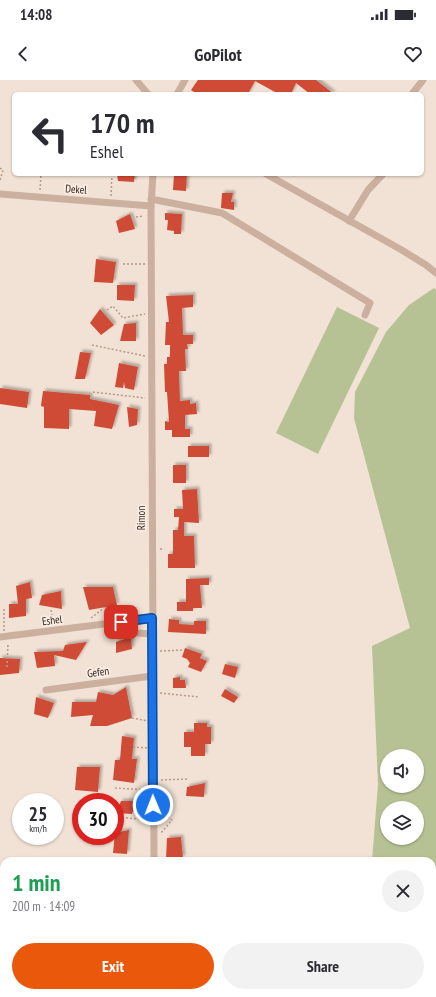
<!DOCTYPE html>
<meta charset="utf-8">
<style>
body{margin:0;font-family:"PT Sans Narrow",sans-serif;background:#f2f2f3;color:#2b2b33;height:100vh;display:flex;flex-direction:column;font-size:15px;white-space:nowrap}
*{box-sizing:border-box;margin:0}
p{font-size:13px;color:#7c7c81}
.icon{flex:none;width:22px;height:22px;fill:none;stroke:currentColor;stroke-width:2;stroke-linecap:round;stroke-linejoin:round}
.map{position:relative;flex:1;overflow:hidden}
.side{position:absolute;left:0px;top:777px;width:436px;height:140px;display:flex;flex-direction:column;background:#fff;border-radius:12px 12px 0 0;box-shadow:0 1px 3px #0004}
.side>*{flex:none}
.banner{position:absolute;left:12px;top:12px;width:412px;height:84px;border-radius:6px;box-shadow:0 1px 3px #0004;background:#fff;color:#2b2b33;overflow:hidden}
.fabs{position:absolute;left:380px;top:669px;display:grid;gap:8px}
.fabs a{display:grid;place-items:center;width:44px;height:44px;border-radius:50%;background:#fff;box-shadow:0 1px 3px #0004;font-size:20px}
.speed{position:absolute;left:12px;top:713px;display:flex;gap:8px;font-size:20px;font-weight:700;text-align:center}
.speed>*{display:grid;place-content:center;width:52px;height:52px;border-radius:50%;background:#fff;box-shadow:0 1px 3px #0004;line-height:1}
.speed small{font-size:10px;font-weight:400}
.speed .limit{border:6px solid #d22;background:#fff;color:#111}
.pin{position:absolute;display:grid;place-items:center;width:34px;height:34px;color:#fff;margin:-17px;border-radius:8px;box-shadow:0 2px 6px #0006}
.me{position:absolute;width:44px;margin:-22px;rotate:359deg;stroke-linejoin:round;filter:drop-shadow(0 0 3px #0008)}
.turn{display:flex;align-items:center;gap:14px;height:84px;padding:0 12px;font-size:18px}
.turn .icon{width:52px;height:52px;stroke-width:2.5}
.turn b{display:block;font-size:28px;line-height:34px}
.round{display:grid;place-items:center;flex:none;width:42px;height:42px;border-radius:21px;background:#f2f2f3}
.headline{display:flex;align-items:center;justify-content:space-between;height:68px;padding:0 12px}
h1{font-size:24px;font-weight:700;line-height:30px;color:#1e9e55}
.button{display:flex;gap:8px;margin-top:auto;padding:8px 12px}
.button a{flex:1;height:46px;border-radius:24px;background:#ea580c;color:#fff;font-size:16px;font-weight:700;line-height:46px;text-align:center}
.button a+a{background:#f2f2f3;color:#2b2b33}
.status{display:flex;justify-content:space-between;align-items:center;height:28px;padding:0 20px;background:#fff;direction:ltr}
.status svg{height:11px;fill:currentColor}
header{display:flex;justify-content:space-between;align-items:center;height:52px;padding:0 12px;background:#fff;font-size:18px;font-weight:700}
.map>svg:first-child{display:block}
.green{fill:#b7c294;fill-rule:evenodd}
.building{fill:#d04c35;filter:url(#shadow)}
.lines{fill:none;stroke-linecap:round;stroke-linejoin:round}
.path{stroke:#b7998a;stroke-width:1.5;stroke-dasharray:2 2;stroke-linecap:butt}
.minor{stroke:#cbb0a0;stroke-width:7}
.route-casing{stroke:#114b97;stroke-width:10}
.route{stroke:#1a73e8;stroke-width:7}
.labels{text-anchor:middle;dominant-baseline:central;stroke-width:3.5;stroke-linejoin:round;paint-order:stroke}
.street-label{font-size:11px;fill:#342824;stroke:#faece1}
</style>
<div class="status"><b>14:08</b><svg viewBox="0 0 49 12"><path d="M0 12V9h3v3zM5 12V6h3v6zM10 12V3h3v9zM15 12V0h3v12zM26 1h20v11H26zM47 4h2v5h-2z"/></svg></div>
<header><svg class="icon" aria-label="back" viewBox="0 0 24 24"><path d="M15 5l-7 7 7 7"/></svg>GoPilot<svg class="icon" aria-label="heart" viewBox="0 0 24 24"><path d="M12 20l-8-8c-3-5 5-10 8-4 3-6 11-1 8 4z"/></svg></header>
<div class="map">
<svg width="436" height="917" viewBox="0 0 436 917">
<defs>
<filter id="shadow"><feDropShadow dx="2.5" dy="-2.5" stdDeviation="1" flood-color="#0004"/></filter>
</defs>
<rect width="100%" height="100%" fill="#f2e2d5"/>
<!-- green -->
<g class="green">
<path d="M434,208L436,210V917H355V913H432V781H372L378,704L372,566L410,548L354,338L355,312L386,252L409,225ZM387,676H417V706H387ZM387,728H417V758H387Z"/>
<polygon points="337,227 379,248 318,374 276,353"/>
</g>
<!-- building -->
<g class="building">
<polygon points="198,0 316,0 334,14 310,14 296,3 291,14 273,14 275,12 255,1 248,14 197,14 191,10"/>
<polygon points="117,94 135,94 134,102 118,101"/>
<polygon points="174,94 187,94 186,111 173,110"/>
<polygon points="222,113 233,113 231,122 234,122 234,130 221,128"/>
<polygon points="165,133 182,134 181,154 174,154 174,151 167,150 168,140 165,140"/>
<polygon points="130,134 135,149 119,153 116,141"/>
<polygon points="96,179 116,182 113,203 94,202"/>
<polygon points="117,205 135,205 134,221 117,220"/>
<polygon points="193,215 193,227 182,228 183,255 193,255 193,264 187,264 188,269 185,269 186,291 179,291 180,321 190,320 190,324 196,323 197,334 185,335 185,349 190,349 190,357 172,357 172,350 165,350 165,341 169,342 167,312 165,312 164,284 167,284 167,277 170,277 170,265 165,265 166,242 169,242 166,216"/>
<polygon points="100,229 114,245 101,255 90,243"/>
<polygon points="136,243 136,261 120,261 124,244"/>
<polygon points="80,272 91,273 85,299 75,299"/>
<polygon points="119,283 138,287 134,310 125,308 124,302 123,308 115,307"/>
<polygon points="0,308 29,312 27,328 0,324"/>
<polygon points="43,311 90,315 90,319 119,325 112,349 94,346 96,331 69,329 69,349 44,348 44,327 41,326"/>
<polygon points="127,327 138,329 137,345 129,347"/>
<rect x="188" y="366" width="21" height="11"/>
<rect x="173" y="385" width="13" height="18"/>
<polygon points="197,409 199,443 184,442 184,456 194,456 195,488 168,488 168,474 173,474 173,450 178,450 179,437 174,437 174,429 183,429 182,410"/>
<polygon points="209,498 209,505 200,505 202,528 193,528 193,531 177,531 177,522 186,522 186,499"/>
<polygon points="30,502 32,518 26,519 26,536 9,538 9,524 18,524 16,506"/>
<polygon points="83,507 113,507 117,525 89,530"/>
<polygon points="61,511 62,529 39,525 42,515"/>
<polygon points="169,539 179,540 179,544 194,545 194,541 206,541 206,554 168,552"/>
<polygon points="131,557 132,569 116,573 116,562"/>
<polygon points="87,562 76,580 54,575 55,586 37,588 34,572 63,571 65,565"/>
<polygon points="185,568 202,574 200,578 207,581 201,592 188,587 190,583 187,579 182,577"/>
<polygon points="0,578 20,579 19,593 0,595"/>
<polygon points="225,584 238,587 235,598 222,594"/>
<polygon points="180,597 180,600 185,600 186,608 173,608 173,598"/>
<polygon points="126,607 132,638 107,646 90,646 93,635 71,637 72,622 96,622 98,612 113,615"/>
<polygon points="225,609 238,617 234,623 221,616"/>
<polygon points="36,617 54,623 48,638 34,634"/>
<polygon points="194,643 207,643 207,647 211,647 211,664 205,664 205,676 191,676 191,667 184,667 184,652 194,652"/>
<polygon points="122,656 134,658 132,679 137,679 134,703 113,700 115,680 120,680"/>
<polygon points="77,687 100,687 98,712 75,710"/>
<polygon points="205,703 204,717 186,716 187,707"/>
<polygon points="121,721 136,721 132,734 116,733"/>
<polygon points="129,750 127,774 113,773 115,753"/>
<polygon points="181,757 183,778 166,779 167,758"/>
</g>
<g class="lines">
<!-- path -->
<g class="path">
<polyline points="0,88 3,90 0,100"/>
<polyline points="40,110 41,94"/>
<polyline points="111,116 112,94"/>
<polyline points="136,137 144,136"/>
<polyline points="123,184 145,184"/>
<polyline points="107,230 113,226 123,238 145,234"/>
<polyline points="92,265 145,276"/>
<polyline points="93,312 145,318"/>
<polyline points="160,469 164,469"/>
<polyline points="51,530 53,544"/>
<polyline points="91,538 105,527"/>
<polyline points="4,551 4,528"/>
<polyline points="160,571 184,570"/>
<polyline points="7,587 8,563"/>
<polyline points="160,613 199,617"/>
<polyline points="132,638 148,641"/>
<polyline points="133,667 147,668"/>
<polyline points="161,700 187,699"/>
<polyline points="115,708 147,710"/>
<polyline points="161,732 172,740 161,753"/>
<polyline points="118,737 148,740"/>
<polyline points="164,913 165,917"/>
<polyline points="214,913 215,917"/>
<polyline points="303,917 303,913"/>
</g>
<!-- minor -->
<g class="minor">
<polyline points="136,0 148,14"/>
<polyline points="177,14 185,0"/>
<polyline points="412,14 423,0"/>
<polyline points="153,94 151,126 154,781"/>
<polyline points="266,94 400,169 426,185 436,193"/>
<polyline points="0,114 151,126"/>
<polyline points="151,119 222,133 370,223 365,235"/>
<polyline points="349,141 368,110 383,94"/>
<polyline points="114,545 137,553 152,554"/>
<polyline points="0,557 152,538"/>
<polyline points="46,610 152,596"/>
<polyline points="432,832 436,829"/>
<polyline points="91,917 104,913"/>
</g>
</g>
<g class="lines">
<!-- route casing -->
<g class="route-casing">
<polyline id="route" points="121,542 152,538 153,725"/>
</g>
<!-- route -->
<use href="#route" class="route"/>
</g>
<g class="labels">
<!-- street labels -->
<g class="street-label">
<text transform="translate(76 109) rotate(4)">Dekel</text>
<text transform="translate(141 438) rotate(-90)">Rimon</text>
<text transform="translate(52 540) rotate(-7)">Eshel</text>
<text transform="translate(98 592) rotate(-8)">Gefen</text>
</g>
</g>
</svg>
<div class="fabs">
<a><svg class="icon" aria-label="sound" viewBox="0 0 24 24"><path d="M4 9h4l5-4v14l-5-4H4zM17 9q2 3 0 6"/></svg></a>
<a><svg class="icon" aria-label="layers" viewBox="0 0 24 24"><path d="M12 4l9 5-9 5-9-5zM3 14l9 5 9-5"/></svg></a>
</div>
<div class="speed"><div>25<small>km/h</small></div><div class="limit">30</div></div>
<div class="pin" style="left:121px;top:542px;background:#d93025"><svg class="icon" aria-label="arrive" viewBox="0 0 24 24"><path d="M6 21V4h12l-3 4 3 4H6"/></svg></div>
<svg class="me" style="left:153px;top:725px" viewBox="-20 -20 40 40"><circle r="17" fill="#1a73e8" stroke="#fff" stroke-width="3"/><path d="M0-11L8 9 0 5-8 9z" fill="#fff"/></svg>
<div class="banner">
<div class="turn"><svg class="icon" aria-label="left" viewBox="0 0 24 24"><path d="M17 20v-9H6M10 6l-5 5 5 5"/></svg><div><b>170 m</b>Eshel</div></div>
</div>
<section class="side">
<div class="headline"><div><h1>1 min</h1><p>200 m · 14:09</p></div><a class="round"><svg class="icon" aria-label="close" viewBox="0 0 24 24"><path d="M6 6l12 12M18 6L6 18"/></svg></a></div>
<div class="button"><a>Exit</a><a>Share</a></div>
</section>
</div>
